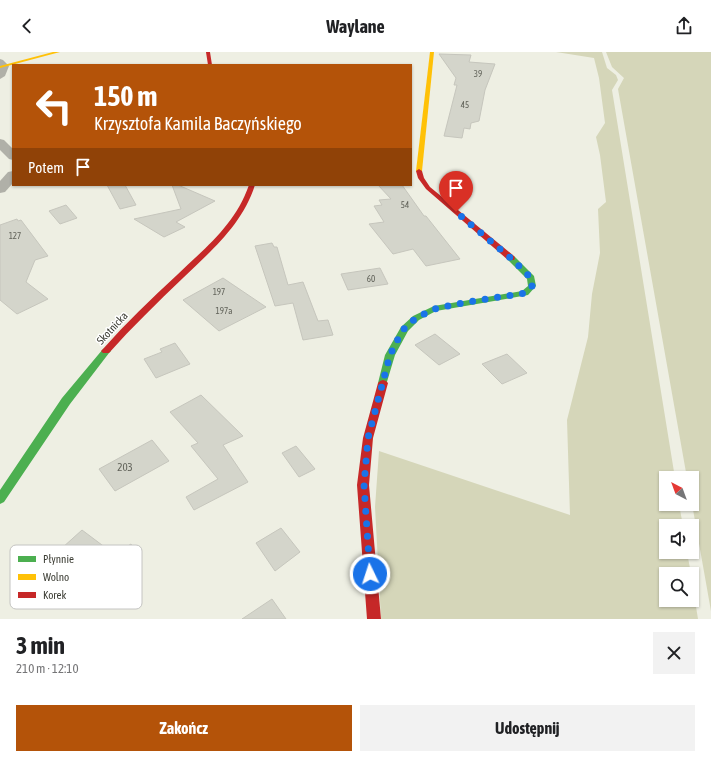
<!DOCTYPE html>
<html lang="pl">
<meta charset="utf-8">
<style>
body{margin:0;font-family:"Asap Condensed",sans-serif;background:#f2f2f2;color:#202124;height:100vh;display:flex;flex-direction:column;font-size:15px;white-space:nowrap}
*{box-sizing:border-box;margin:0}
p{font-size:13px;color:#757577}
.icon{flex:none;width:22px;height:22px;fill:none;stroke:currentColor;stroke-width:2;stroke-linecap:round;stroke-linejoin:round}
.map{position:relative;height:567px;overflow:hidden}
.side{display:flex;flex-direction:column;background:#fff;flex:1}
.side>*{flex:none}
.top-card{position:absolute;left:12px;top:12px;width:400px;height:122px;border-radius:0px;box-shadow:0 1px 3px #0004;background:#b45309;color:#fff;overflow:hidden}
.needle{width:26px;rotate:319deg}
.fabs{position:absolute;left:659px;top:419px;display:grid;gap:8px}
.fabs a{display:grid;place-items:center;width:40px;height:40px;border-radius:0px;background:#fff;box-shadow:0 1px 3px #0004;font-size:20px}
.pin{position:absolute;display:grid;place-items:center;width:34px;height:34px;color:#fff;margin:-41px -17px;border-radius:50% 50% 50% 0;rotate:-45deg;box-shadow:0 0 4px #0007}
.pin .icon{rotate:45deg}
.me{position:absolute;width:44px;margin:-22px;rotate:356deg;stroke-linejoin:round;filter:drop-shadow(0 0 3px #0008)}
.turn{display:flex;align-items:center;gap:14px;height:84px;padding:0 16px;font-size:18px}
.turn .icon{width:52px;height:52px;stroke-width:2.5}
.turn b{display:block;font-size:28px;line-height:34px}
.then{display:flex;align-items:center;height:38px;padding:0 16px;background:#0003;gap:8px;font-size:15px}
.round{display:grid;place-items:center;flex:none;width:42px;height:42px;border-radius:0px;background:#f2f2f2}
.summary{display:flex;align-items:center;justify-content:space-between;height:68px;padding:0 16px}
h1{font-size:24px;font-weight:700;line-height:30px}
.primary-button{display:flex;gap:8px;margin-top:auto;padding:8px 16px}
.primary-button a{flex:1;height:46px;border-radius:0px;background:#b45309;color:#fff;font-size:16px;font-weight:700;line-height:46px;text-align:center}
.primary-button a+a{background:#f2f2f2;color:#202124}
header{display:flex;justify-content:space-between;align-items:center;height:52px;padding:0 16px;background:#fff;font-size:18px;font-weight:700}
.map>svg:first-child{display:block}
.green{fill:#d5d6b9}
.building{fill:#d4d5cb;stroke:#c6c6bd}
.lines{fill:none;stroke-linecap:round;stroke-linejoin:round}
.street{fill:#b0b0a8;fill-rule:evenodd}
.fast{fill:#4caf50;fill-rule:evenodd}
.slow{fill:#ffc107;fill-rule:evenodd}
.jam{fill:#c62828;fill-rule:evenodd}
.route{stroke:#1a73e8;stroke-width:7;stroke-dasharray:0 12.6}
.labels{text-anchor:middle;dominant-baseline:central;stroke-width:3;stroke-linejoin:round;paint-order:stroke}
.number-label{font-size:9px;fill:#616259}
.street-label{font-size:11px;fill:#3b3c33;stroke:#fff}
.near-number-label{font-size:11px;fill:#616259}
.key{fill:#fff;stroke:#c4c4c2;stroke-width:1}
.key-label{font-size:11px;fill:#3b3c33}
</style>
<header><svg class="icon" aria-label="back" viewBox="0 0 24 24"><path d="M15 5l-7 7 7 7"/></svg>Waylane<svg class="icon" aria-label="share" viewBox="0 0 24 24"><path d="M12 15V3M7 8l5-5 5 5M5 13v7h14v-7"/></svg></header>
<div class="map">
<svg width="711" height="567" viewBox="0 0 711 567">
<rect width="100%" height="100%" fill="#eeefe3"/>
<!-- green -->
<g class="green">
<polygon points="556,0 602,0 607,16 616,23 618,28 612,38 675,426 666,426 666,452 679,452 683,474 666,474 666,500 687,500 691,522 666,522 666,548 692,548 692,530 698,567 381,567 375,455 379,399 570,463 567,368 588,285 592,242 600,201 598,157 606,150 600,103 596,85 605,71 599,26 594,6"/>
<polygon points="606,0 711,0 711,559 692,452 692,426 687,426 618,37 624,26 612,15"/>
</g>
<!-- building -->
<g class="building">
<polygon points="439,2 471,3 469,10 495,12 485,38 479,69 471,71 470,77 464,76 462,86 444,84 457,33 454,33 456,26"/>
<polygon points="107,133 125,133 136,153 120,157"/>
<polygon points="172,133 178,133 215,149 176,170 185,175 164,185 134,167 181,157"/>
<polygon points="378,133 402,133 424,164 426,164 460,207 426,214 413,197 393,202 369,172 384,170 374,154 382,153 379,148 391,147"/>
<polygon points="66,153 77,166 60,172 49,159"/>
<polygon points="17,167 18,169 21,168 48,204 35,208 26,230 48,247 17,262 0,248 0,173"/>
<polygon points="272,191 274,195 277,195 288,233 303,230 318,269 328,268 333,283 303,288 293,251 275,254 255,194"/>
<polygon points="380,216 388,232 348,238 341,222"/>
<polygon points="223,226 266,255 219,279 183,248"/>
<polygon points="435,282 460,302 439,313 415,293"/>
<polygon points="175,291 190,312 156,326 144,307 162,300 160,297"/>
<polygon points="507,302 527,321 502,332 482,312"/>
<polygon points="201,343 243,384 223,393 248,430 194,458 186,445 218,427 191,394 198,391 170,360"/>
<polygon points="152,388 169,409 115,439 99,417"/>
<polygon points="296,394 315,417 299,425 282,401"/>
<polygon points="281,476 300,500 275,519 256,491"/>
<polygon points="82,478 106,496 86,516 62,496"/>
<polygon points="131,492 140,507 113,524 105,508"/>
<polygon points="272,547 286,567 242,567"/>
</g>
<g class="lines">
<!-- street -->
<g class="street">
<polygon points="0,7 3,8 9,14 5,24 0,27"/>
<polygon points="0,87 4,88 13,97 13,108 9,107 0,98"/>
<polygon points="13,119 13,131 5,140 0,141 0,129 8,120"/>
</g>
<!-- fast -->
<g class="fast">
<polygon points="508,204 514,204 534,224 536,234 528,243 436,259 419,268 408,279 395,303 386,333 380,333 378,331 385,303 401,275 413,264 434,254 522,239 528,234 527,227 508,208 507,206"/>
<polygon points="106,296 111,299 109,301 70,352 4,450 0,452 0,438 62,346 103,297"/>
</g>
<!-- slow -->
<g class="slow">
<polygon points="53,0 60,0 0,16 0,14"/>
<polygon points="430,0 434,0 422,119 419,121 416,119"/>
</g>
<!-- jam -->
<g class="jam">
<polygon points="206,0 210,0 212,13 208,13"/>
<polygon points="419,117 422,119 424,126 430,135 514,204 515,206 514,208 508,208 426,137 418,126 416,119"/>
<path d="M249,133H255C242,173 212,198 183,226C157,251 132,275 109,301H103L101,299L103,297C126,271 151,247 177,223C206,195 235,173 249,133Z"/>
<polygon points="383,328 386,329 388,331 373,386 369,433 381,567 367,567 357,433 363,386 378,331 380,329"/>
</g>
</g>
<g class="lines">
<!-- route -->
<polyline class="route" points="370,522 364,433 368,386 390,303 398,287 404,277 416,266 434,257 462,251 525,241 532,234 531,226 513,208 456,160"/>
</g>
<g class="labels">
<!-- number labels -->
<g class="number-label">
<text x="478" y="22">39</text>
<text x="465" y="53">45</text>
<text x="405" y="153">54</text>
<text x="15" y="184">127</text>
<text x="371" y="227">60</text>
<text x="219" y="240">197</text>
<text x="224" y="259">197a</text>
</g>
<!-- street labels -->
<g class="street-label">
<text transform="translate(112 276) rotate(-47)">Skotnicka</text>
</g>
<!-- near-number labels -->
<g class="near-number-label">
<text x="125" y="415">203</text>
</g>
</g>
<!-- legend -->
<rect x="10" y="493" width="132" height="64" rx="6" class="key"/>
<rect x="18" y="504" width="18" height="6" fill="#4caf50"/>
<rect x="18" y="522" width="18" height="6" fill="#ffc107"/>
<rect x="18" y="540" width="18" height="6" fill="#c62828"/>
<g class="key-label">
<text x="43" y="511">Płynnie</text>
<text x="43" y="529">Wolno</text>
<text x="43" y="547">Korek</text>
</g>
</svg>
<div class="fabs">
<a><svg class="needle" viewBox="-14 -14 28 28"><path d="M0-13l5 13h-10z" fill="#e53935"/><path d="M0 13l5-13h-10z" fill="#757577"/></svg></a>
<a><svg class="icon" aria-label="sound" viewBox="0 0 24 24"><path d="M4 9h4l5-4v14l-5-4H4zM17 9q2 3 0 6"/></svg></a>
<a><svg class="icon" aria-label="search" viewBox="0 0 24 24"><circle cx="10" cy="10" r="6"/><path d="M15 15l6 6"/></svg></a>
</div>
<div class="pin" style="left:456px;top:160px;background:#d93025"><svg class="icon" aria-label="arrive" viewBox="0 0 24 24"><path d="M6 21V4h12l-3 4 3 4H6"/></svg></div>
<svg class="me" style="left:370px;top:522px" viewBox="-20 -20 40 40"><circle r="17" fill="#1a73e8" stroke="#fff" stroke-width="3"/><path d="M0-11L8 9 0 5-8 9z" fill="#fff"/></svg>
<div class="top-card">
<div class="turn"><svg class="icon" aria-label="left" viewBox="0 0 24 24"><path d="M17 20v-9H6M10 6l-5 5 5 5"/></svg><div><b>150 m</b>Krzysztofa Kamila Baczyńskiego</div></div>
<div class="then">Potem<svg class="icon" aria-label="arrive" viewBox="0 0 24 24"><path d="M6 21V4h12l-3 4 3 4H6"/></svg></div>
</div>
</div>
<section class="side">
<div class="summary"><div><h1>3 min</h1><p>210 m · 12:10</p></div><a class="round"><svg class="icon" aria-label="close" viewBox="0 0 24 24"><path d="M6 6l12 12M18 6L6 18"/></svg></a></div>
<div class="primary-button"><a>Zakończ</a><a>Udostępnij</a></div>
</section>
